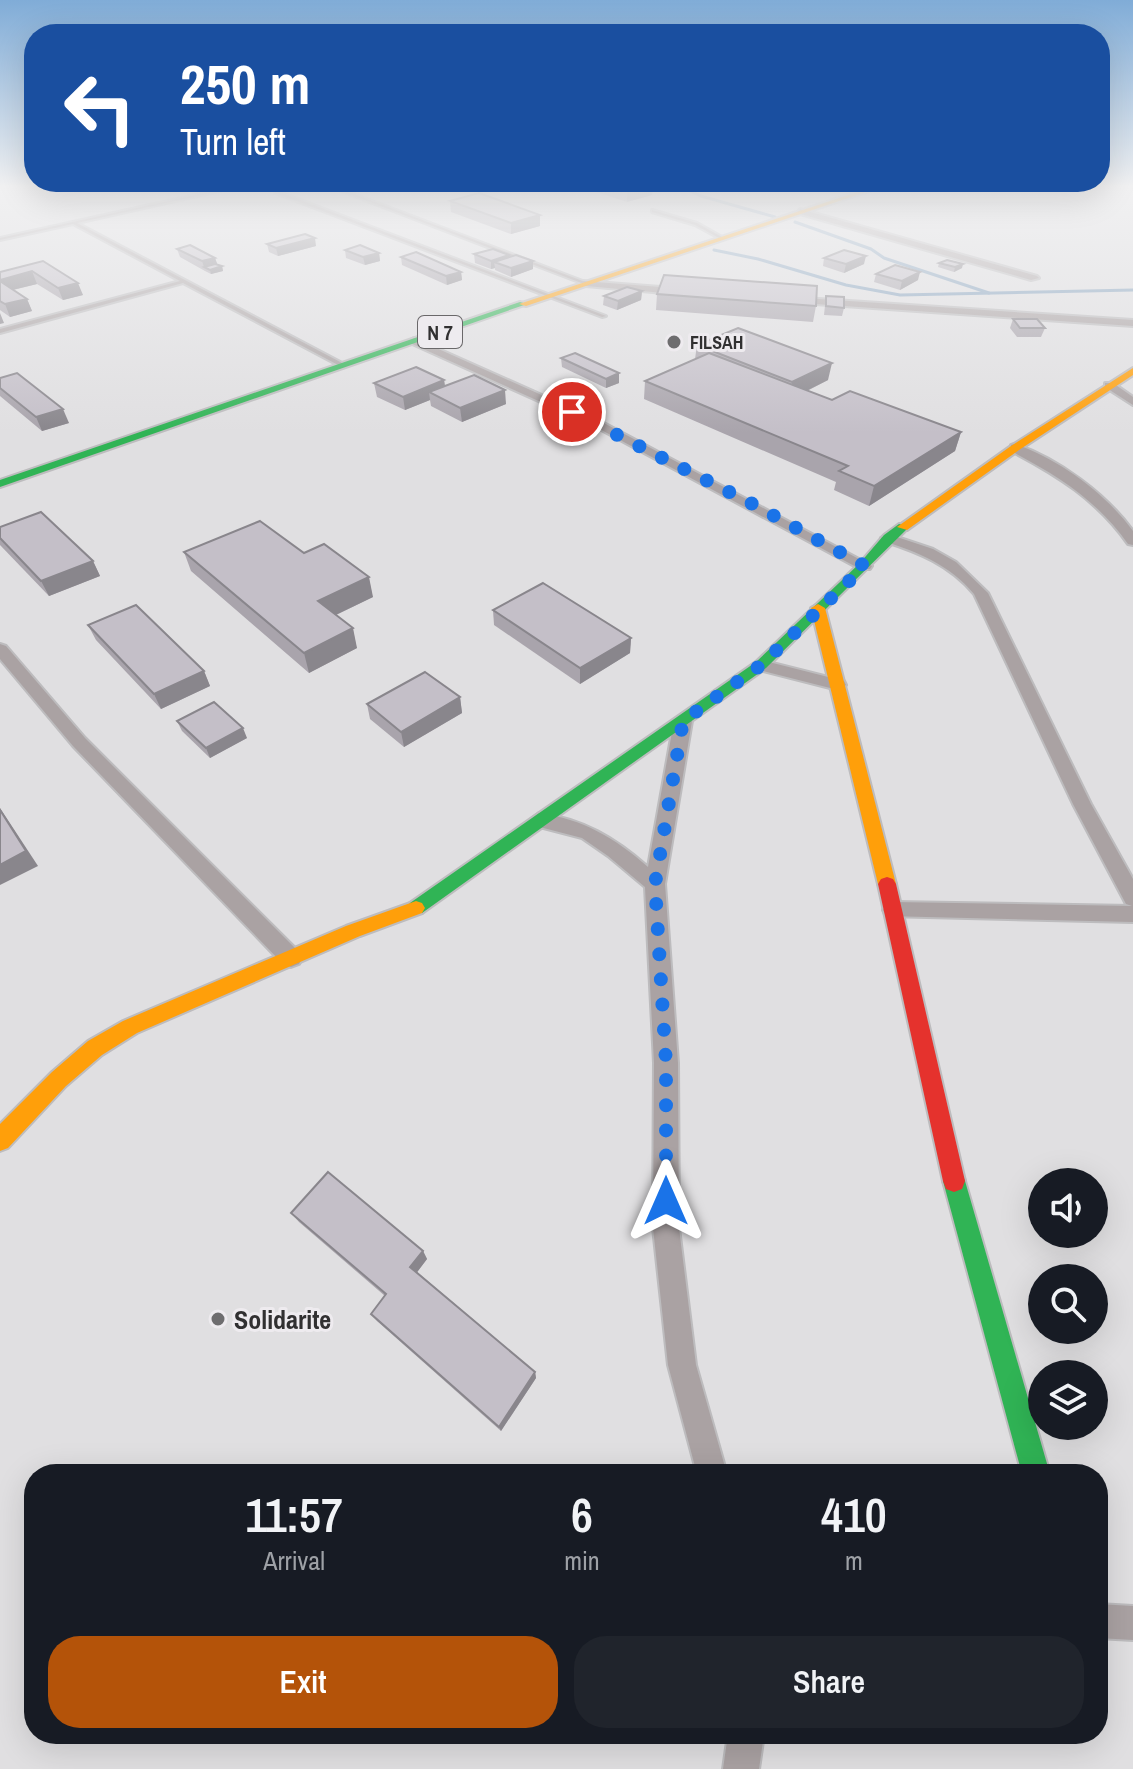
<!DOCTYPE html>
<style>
body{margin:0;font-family:"Archivo Narrow",sans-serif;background:#20242c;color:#f1f3f6;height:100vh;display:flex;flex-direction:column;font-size:30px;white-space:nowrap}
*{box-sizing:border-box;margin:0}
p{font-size:26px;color:#9ea1a6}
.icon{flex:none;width:44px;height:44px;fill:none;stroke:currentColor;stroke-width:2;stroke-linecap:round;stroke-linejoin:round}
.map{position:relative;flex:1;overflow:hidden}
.details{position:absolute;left:24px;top:1464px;width:1084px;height:280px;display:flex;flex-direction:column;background:#171b24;border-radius:32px;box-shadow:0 8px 32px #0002}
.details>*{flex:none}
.top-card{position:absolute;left:24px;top:24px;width:1086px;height:168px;border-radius:32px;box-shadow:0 8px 32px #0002;background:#1a4fa0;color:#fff;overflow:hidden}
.buttons{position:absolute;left:1028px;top:1168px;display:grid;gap:16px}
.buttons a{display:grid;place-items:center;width:80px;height:80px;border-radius:50%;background:#171b24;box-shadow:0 8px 32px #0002;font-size:40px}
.pin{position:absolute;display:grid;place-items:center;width:68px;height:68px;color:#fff;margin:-34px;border:4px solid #fff;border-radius:50%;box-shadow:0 2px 8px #0007}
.me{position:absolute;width:88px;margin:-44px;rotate:0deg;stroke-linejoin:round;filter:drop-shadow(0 0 6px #0008)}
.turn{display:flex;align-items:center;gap:28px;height:168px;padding:0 24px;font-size:36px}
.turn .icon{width:104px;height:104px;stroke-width:2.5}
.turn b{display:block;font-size:56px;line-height:68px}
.eta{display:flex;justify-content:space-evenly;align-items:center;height:136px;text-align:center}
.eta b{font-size:48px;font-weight:600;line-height:56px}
.action{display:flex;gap:16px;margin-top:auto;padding:16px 24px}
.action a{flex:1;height:92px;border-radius:32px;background:#b45309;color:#fff;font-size:32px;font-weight:600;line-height:92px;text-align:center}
.action a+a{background:#20242c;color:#f1f3f6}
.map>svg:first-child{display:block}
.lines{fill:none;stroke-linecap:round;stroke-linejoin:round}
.stream{stroke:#84a1bd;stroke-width:3}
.lane-casing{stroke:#bdbcbe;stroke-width:4}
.street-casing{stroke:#bdbcbe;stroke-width:4}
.fast-casing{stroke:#bdbcbe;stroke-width:4}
.slow-casing{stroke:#bdbcbe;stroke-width:4}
.jam-casing{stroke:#bdbcbe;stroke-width:4}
.lane{fill:#aaa2a3;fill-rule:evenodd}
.street{fill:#aaa2a3;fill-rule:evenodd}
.fast{fill:#30b455;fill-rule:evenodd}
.slow{fill:#ff9f0a;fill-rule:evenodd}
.jam{fill:#e5322d;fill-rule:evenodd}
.wall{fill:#a9a4ac}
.shaded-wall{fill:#89868c}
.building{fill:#c4bfc8;stroke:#89868c;stroke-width:2}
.route{stroke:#1a73e8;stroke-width:14;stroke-dasharray:0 25.2}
.poi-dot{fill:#6e6d6f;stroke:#eeebef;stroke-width:3}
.labels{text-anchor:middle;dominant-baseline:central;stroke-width:6;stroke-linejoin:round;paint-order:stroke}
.far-poi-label{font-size:18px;font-weight:bold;fill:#313031;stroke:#eeebef;text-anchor:start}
.shield{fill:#eeebef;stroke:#6a686a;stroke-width:2}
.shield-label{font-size:20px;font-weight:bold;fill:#313031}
.near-poi-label{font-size:26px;font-weight:bold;fill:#313031;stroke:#eeebef;text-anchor:start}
</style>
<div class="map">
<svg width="1133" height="1769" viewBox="0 0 1133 1769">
<rect width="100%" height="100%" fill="#e0dfe1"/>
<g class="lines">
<!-- stream -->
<g class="stream">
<polyline points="679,186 701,196 775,217"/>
<polyline points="795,222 871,249 884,258 989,293"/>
<polyline points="714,250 758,259 846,285 900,295 1133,290"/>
</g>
<!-- lane casing -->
<g class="lane-casing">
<g id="lane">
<polygon points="236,186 242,186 77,223 344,364 344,366 340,366 183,283 0,333 0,329 180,281 73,224 0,240 0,238"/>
<polygon points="328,186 333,186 588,283 584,284"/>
<polygon points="275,191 277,191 606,316 602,317 275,193"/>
<polygon points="652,210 697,223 722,237 719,238 695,225 652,212"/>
</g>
</g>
<!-- street casing -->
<g class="street-casing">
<g id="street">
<polygon points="800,209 1037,276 1039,278 1031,280 797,213"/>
<polygon points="583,281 686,289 691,292 686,295 586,286"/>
<polygon points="789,297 1133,320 1133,326 786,302"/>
<polygon points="414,338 602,422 872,566 870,569 860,569 594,426 410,343 409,341"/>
<polygon points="1105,383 1113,383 1133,397 1133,405 1105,387"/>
<path d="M1015,444C1059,459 1106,494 1133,531V545L1128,544C1097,500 1057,475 1011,451V445Z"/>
<path d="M888,534L933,549L956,562L988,593L1091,804L1133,879V922L886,916L883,910L886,904L893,902L1132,906L1126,904L1073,804L974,594C950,565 918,552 883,541L881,538Z"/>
<polygon points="0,644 6,646 85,738 299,952 302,958 299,964 291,967 283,964 73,746 0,659"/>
<polygon points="761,660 844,681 846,685 838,690 755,669 753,665"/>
<path d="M683,715L692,721L665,884L678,1063L679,1228L696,1365L727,1474H697L668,1365L653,1228L654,1063L645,887L608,856L582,838L532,825L530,820L539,813C583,819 615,838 648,867L674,721Z"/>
<polygon points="1098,1604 1133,1606 1133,1640 1098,1638"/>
<polygon points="728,1734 764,1734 759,1769 723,1769"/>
</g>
</g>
<!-- fast casing -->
<g class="fast-casing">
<g id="fast">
<polygon points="520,302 527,304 0,487 0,480"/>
<polygon points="899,524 909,527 766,668 422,913 410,913 407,908 410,903 756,662 860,563 884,535"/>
<polygon points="954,1170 962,1173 965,1181 1050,1474 1022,1474 943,1181 946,1173"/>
</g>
</g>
<!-- slow casing -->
<g class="slow-casing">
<g id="slow">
<polygon points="875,186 884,186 526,306 519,304"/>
<polygon points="1133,368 1133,375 1019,450 907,530 897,527 1011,446"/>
<polygon points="818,604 825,608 896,884 893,889 881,889 878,884 811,608"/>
<polygon points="416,901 422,903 425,908 422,913 360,936 137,1033 102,1055 66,1086 8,1148 0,1151 0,1124 52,1072 88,1041 123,1021 346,926"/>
</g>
</g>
<!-- jam casing -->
<g class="jam-casing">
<polygon id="jam" points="887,877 893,879 896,884 965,1181 962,1189 954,1192 946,1189 943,1181 878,884 881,879"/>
</g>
<!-- lane -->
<use href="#lane" class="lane"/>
<!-- street -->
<use href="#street" class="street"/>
<!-- fast -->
<use href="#fast" class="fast"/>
<!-- slow -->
<use href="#slow" class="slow"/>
<!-- jam -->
<use href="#jam" class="jam"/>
</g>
<!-- wall -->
<g class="wall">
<polygon points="590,186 653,186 652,195 627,202 590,190"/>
<polygon points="450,201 540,215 540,226 511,234 451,212"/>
<polygon points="267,244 316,246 278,256 269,252"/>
<polygon points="177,249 215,258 217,264 222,266 223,271 211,274 205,271 180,257"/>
<polygon points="345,250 379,253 380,261 365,265 346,258"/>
<polygon points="474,254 509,258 533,269 511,277 495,270 495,268 491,269 475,263"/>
<polygon points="401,257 461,272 462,280 447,285 402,265"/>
<polygon points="824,258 864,264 844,273 823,266"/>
<polygon points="43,261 83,295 63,300 37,284 13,290 27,299 32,311 10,317 0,310 0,272"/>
<polygon points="939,263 962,268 954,272 938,267"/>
<polygon points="876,274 918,280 900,290 874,282"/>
<polygon points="642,291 641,300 617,310 603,305 604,296"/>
<polygon points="657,294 816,306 813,322 656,310"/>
<polygon points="826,296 844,308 842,316 824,315"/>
<polygon points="1013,319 1045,328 1041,337 1017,337 1010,328"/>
<polygon points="697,345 828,380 807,391 832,400 961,432 955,451 869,506 834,490 836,482 644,399 645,381 695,359"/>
<polygon points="561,358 619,383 606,388 562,367"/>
<polygon points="0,378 69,423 42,431 0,396"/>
<polygon points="444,380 445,386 506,404 462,422 431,406 430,400 405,410 377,397 374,383"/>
<polygon points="0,527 93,561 100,576 49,596 0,545"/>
<polygon points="184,552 304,553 373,597 336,615 357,648 309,673 191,571"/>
<polygon points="493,610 631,638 630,653 580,684 494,625"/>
<polygon points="88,625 204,671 210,686 161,709 96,640"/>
<polygon points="460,697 462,713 404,747 370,719 367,704"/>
<polygon points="177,721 247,738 210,758 182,731"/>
<polygon points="291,1213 423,1251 427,1259 417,1272 535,1372 536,1378 501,1431 377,1321 371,1314 385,1296 299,1222"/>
</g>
<!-- shaded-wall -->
<g class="shaded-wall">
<polygon points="646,186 653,186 652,195 627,202 627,191"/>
<polygon points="540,215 540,226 511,234 511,223"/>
<polygon points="315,238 316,246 278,256 276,248"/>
<polygon points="379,253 380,261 365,265 363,257"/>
<polygon points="509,255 509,263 494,262 495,268 491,269 491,261"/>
<polygon points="866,256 864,264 844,273 846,264"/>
<polygon points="215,258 218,266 204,267 205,270 202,261"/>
<polygon points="533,261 533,269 511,277 511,268"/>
<polygon points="963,264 962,268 954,272 955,267"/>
<polygon points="222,266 223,271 211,274 210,270"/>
<polygon points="32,271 37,284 8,291 5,293 0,280"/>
<polygon points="461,272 462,280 447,285 446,276"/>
<polygon points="920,272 918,280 900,290 902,281"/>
<polygon points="78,283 83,295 63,300 58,288"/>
<polygon points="642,291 641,300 617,310 618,301"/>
<polygon points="27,299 32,311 10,317 5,304"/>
<polygon points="0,313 4,323 0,324"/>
<polygon points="832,363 828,380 788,400 792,382"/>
<polygon points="619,373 619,383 606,388 606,379"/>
<polygon points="444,380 446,394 429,392 430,400 405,410 403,397"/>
<polygon points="505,390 506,404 462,422 460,408"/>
<polygon points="63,409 69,423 42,431 36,417"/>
<polygon points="961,432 955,451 869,506 874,486"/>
<polygon points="93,561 100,576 49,596 41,581"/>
<polygon points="369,577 373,597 323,621 318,601"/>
<polygon points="353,628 357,648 309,673 304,653"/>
<polygon points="631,638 630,653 580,684 580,668"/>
<polygon points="204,671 210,686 161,709 154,694"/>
<polygon points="460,697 462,713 404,747 401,732"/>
<polygon points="243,728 247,738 210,758 206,748"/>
<polygon points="0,808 38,866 0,885"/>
<polygon points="423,1251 427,1259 415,1275 410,1267"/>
<polygon points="535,1372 536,1378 501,1431 499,1427"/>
</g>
<!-- building -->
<g class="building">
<polygon points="611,186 646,186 627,191"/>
<polygon points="479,193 540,215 511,223 450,201"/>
<polygon points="305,234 315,238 276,248 267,244"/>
<polygon points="190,245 215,258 202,261 177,249"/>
<polygon points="360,245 379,253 363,257 345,250"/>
<polygon points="493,249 509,255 491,261 474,254"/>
<polygon points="844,250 866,256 846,264 824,258"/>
<polygon points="416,252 461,272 446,276 401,257"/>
<polygon points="516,255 533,261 511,268 494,262"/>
<polygon points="947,260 963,264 955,267 939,263"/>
<polygon points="43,261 78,283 58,288 32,271 0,280 0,272"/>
<polygon points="215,264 222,266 210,270 204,267"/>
<polygon points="895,265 920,272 902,281 876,274"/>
<polygon points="664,275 817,286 816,306 657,294"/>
<polygon points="0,281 27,299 5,304 0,301"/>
<polygon points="627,287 642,291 618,301 604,296"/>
<polygon points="826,296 844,297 844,308 826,306"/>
<polygon points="1013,319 1037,319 1045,328 1020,328"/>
<polygon points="738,328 832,363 792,382 697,345"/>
<polygon points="575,353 619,373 606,379 561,358"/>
<polygon points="709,353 832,400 850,391 961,432 874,486 839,471 848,466 645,381"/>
<polygon points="416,367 444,380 403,397 374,383"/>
<polygon points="17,373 63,409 36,417 0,388 0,378"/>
<polygon points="474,375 505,390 460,408 429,392"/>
<polygon points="41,512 93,561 41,581 0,538 0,527"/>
<polygon points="260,521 304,553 324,544 369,577 318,601 353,628 304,653 184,552"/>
<polygon points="543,583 631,638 580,668 493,610"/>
<polygon points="136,605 204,671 154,694 88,625"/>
<polygon points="425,672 460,697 401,732 367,704"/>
<polygon points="214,702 243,728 206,748 177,721"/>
<polygon points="0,810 26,851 0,865"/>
<polygon points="328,1172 423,1251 410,1267 535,1372 499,1427 371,1314 386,1294 291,1213"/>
</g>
<!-- sky -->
<linearGradient id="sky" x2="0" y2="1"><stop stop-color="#80acd7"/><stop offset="0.43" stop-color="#f1f1f2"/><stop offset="1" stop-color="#f1f1f2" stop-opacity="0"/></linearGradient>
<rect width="1133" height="433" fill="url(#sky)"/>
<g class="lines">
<!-- route -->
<polyline class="route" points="572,412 749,502 865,566 761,665 683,721 655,884 666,1063 666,1201"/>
</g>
<!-- markers -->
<g class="poi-dot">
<circle cx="674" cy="342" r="8"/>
<circle cx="218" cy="1319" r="8"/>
</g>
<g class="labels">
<!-- far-poi labels -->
<g class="far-poi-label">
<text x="690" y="342">FILSAH</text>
</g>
<!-- shield labels -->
<rect class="shield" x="418" y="316" width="44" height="32" rx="6"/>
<g class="shield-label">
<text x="440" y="332">N 7</text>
</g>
<!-- near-poi labels -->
<g class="near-poi-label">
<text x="234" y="1319">Solidarite</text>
</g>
</g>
</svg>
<div class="buttons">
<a><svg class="icon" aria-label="sound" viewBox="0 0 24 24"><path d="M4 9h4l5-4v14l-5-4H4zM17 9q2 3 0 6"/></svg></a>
<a><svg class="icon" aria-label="search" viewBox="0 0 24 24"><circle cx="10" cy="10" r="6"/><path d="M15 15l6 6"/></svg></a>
<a><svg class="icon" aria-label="layers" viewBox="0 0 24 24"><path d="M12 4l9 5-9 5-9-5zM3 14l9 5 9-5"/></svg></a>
</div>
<div class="pin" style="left:572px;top:412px;background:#d93025"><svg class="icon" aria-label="arrive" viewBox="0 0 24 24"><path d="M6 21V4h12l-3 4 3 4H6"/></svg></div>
<svg class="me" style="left:666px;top:1201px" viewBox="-20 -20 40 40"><path d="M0-17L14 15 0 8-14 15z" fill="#1a73e8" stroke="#fff" stroke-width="4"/></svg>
<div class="top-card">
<div class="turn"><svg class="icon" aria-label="left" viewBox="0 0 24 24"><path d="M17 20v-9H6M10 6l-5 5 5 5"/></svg><div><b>250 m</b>Turn left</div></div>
</div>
<section class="details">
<div class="eta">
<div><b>11:57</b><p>Arrival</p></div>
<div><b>6</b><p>min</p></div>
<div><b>410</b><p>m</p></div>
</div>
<div class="action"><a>Exit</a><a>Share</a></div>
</section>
</div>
